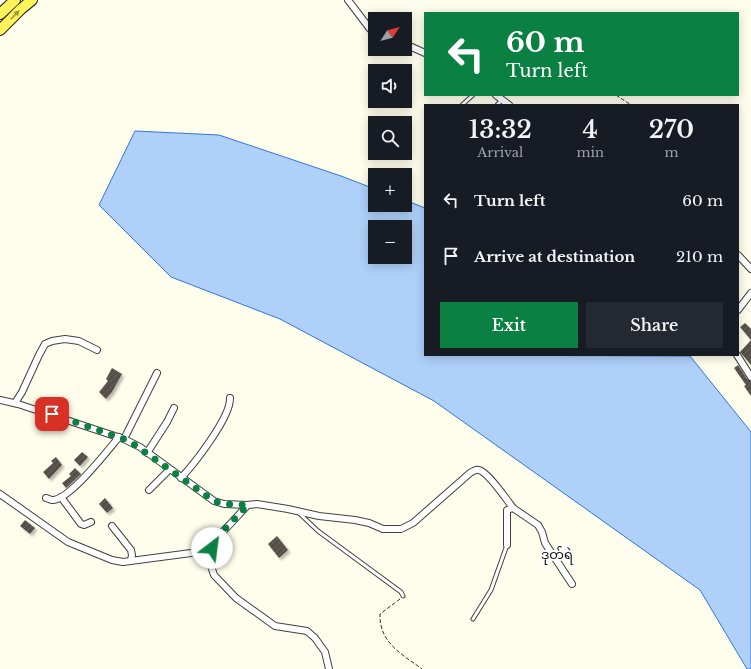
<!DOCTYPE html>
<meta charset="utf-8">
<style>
body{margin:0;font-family:"Libre Baskerville","Noto Sans Myanmar",serif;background:#242831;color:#f1f3f6;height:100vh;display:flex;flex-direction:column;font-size:15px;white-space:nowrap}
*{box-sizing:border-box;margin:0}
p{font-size:13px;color:#9ea1a6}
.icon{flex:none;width:22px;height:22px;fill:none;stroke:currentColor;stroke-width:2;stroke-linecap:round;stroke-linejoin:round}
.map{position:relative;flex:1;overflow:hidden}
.drawer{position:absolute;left:424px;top:104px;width:315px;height:252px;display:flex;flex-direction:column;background:#171b24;border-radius:0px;box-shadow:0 2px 10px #0003}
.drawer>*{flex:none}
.top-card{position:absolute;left:424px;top:12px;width:315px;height:84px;border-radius:0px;box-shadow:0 2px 10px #0003;background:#0b8043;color:#fff;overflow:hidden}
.needle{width:26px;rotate:54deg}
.buttons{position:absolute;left:368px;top:12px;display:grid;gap:8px}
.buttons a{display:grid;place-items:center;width:44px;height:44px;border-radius:0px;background:#171b24;box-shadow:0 2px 10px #0003;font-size:20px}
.pin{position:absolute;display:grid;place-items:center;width:34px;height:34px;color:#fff;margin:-17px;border-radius:8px;box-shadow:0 2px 6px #0006}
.me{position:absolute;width:44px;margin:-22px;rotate:30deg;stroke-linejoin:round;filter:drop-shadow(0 0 3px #0008)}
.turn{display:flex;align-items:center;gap:14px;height:84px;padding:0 16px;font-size:18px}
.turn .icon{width:52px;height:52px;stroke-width:2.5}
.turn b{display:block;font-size:28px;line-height:34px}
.eta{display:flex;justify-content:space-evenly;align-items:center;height:68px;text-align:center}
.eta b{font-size:24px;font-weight:600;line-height:28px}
.primary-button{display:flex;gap:8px;margin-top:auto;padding:8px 16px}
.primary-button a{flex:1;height:46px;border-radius:0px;background:#0b8043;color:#fff;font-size:16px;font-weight:600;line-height:46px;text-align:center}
.primary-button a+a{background:#242831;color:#f1f3f6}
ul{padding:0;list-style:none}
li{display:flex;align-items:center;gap:12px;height:56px;padding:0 16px}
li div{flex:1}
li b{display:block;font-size:15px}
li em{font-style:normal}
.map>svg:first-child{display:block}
.water{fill:#aed0f9;stroke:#3177d4;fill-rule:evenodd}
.building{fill:url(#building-hatch);filter:url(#shadow)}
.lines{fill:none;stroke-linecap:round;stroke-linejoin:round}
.lane-casing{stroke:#404040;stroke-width:5}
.street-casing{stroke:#404040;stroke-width:8}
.primary-casing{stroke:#1e1e1e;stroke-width:12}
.path{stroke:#2f2f2f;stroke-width:1;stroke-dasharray:4 2;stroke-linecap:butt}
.lane{stroke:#fff;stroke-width:3}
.street{stroke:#fff;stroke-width:6}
.primary{stroke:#fff35c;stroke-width:10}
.oneway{fill:#9e973c}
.route{stroke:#0b8043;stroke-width:7;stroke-dasharray:0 12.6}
.labels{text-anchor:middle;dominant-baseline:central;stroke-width:4;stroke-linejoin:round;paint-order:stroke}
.quarter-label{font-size:13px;fill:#0d0d0d;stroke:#fff}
</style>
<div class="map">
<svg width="751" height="669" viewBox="0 0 751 669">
<defs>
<pattern id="building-hatch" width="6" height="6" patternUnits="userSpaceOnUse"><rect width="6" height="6" fill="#565048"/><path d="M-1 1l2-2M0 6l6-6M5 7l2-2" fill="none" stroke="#69645e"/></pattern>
<filter id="shadow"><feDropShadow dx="2.5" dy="2.5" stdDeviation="1" flood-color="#0004"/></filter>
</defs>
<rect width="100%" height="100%" fill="#fffeec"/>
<!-- water -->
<path class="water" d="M135,131L219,135L341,176L375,189V205H405V200L425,208V355L690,356L751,432V669H747L700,590L434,401L280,319L171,277L99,205ZM375,227H405V257H375Z"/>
<!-- building -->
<g class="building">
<polygon points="745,323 751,329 751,340 740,327"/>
<polygon points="751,340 751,365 740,352"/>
<polygon points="738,365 747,379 751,381 751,396 744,386 746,385 734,368"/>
<polygon points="112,368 122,374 112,392 106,399 99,392 108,381 106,379"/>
<polygon points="82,452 88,457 80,466 74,460"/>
<polygon points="56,457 62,465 49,479 43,472 53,463 51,461"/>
<polygon points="75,468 81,474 66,488 62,483 71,476 69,474"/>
<polygon points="105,498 113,508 107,513 99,504"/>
<polygon points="25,520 35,528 30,534 20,526"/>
<polygon points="277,536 288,550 279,558 268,544"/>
</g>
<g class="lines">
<!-- lane casing -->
<g class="lane-casing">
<g id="lane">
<polyline points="462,105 473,95"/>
<polyline points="497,105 502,100"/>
<polyline points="299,513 318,531 401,592 403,596"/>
<polyline points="473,619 491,590 507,545"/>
</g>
</g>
<!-- street casing -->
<g class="street-casing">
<g id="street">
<polyline points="348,0 370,29 375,32"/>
<polyline points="405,44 425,53"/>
<polyline points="496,95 509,105"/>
<polyline points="738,255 751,269"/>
<polyline points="738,310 751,293"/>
<polyline points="737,355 751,377"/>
<path d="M0,400L18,404L124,439L140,447L214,501L224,504L248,505L257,504L288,509L319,516L355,520L369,523L383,529H401L413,523L470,473C473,471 476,469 479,470C488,472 507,500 513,508L507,510V545"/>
<polyline points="15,403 22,392 39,355 45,344 52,341 65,339 79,341 97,350"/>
<polyline points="124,439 157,373"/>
<polyline points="147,453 167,422 174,408"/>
<path d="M181,478C194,464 231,417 230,398"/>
<polyline points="149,490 169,470"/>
<path d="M0,494L68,542L112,560L123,562L191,553C213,547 232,521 248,505"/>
<polyline points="61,497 81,524 84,525 91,522"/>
<path d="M46,498C47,498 51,500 52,500C69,501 108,450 119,437"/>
<polyline points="513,508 538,525 542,532 545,543 572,584"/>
<polyline points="112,526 131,550 132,555 131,560"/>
<polyline points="214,540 210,563 214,575 236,598 275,626 307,631 315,638 325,652 329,669"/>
</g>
</g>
<!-- primary casing -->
<g class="primary-casing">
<g id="primary">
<polyline points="0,14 15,0"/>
<polyline points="0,30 21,9 32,0"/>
</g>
</g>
<!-- path -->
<g class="path">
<polyline points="616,95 631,105"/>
<path d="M400,599L380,614C379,643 402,654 422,669"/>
</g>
<!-- lane -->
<use href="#lane" class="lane"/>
<!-- street -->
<use href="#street" class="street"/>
<!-- primary -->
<use href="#primary" class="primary"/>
</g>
<!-- one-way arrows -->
<defs><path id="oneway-solid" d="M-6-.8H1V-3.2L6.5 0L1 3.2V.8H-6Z"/></defs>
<use class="oneway" href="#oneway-solid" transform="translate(15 15) rotate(-46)"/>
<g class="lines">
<!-- route -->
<polyline class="route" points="52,414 124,439 132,443 214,501 224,504 248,505 214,540 212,548"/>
</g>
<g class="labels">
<!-- quarter labels -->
<g class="quarter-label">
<text x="557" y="554">ဒုတ်ရဲ</text>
</g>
</g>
</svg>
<div class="buttons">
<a><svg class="needle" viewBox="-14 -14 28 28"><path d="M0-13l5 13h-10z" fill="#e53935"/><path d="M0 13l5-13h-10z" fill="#9ea1a6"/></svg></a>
<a><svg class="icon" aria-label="sound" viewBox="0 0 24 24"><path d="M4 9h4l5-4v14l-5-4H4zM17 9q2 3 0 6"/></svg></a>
<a><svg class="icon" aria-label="search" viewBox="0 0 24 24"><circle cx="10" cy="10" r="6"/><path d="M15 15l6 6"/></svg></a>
<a>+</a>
<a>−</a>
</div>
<div class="pin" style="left:52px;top:414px;background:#d93025"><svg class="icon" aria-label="arrive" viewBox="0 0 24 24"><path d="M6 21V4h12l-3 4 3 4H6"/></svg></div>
<svg class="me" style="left:212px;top:548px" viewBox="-20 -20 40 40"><circle r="19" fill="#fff"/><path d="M0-13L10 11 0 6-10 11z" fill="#0b8043"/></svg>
<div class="top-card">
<div class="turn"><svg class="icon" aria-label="left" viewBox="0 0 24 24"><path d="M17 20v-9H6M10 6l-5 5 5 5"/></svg><div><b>60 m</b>Turn left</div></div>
</div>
<section class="drawer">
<div class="eta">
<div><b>13:32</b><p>Arrival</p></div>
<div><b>4</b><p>min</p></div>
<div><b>270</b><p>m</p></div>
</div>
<ul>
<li><svg class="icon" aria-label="left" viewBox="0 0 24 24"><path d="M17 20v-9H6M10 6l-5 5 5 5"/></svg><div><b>Turn left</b></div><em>60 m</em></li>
<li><svg class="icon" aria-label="arrive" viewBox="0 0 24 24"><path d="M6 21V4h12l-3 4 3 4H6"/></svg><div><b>Arrive at destination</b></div><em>210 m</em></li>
</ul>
<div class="primary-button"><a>Exit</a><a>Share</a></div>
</section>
</div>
